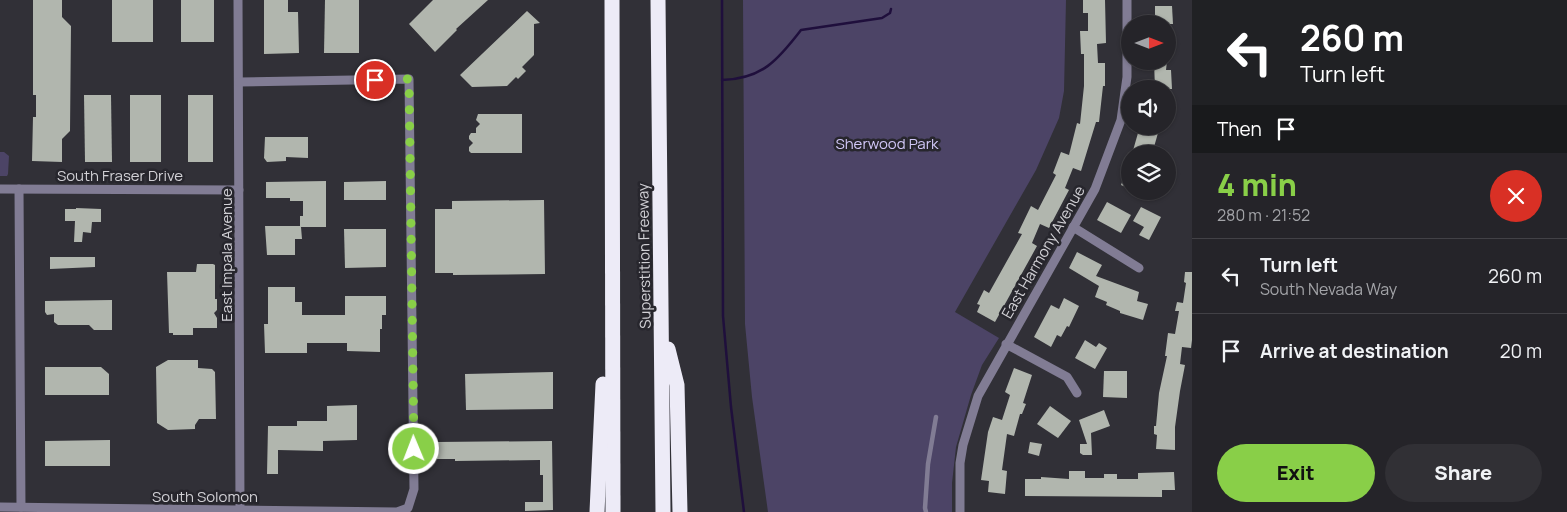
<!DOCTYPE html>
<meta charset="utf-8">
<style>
body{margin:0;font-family:Manrope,sans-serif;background:#313035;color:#f1f3f6;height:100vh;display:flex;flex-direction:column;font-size:19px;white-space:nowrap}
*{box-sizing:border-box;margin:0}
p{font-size:16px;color:#a3a4a8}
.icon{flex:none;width:28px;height:28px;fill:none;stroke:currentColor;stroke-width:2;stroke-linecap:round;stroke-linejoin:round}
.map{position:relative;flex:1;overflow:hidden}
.side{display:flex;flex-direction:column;background:#252429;width:375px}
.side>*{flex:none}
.hud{background:#202124;color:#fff;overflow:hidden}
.needle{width:32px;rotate:90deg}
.tools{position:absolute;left:1121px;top:15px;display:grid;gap:10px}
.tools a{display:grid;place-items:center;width:55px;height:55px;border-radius:50%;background:#252429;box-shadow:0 1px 4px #0004,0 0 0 1px #424146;font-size:25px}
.pin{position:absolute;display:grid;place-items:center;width:42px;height:42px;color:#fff;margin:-21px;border:2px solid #fff;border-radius:50%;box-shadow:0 1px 5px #0007}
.me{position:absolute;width:55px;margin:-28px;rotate:359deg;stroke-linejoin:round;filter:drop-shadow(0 0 4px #0008)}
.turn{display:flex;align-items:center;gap:18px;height:105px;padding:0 25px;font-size:22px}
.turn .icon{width:65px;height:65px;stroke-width:2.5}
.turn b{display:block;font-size:35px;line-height:42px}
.then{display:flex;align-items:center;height:48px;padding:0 25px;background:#0003;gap:10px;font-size:19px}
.round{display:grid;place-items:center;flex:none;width:52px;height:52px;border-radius:26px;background:#313035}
.headline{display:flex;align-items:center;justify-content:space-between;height:85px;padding:0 25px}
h1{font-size:30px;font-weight:800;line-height:38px;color:#89cf48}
.cta{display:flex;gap:10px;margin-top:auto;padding:10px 25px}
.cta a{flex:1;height:58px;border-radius:30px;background:#89cf48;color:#111;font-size:20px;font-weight:800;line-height:58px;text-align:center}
.cta a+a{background:#313035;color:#f1f3f6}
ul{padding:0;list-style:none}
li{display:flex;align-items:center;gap:15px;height:75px;padding:0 25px;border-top:1px solid #424146}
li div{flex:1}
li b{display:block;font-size:19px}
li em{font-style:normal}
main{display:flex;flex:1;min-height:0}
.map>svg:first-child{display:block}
.park{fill:#4c4466}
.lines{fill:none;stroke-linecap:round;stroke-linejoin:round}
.stream{stroke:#1f0f3c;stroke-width:2.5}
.building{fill:#b1b6ae}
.service{stroke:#817c94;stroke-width:4.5}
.minor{stroke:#817c94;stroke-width:9}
.motorway{stroke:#edebf7;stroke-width:15}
.route{stroke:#89cf48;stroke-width:9;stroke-dasharray:0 16.2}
.labels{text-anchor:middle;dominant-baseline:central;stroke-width:5;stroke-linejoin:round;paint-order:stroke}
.park-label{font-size:15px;fill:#d2c8f8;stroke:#27262d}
.street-label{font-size:15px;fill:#d1d0d5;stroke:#27262d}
</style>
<main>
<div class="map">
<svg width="1192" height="512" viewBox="0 0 1192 512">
<rect width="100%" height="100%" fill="#313037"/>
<!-- park -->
<g class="park">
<polygon points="743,0 1066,0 1064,91 1059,118 1036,170 955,312 999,338 982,365 971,395 956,447 952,483 952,512 768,512 752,397 745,324"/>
<polygon points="0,152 4,152 9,156 8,174 7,176 0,176"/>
</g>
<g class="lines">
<!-- stream -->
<g class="stream">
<polyline points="722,0 723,316 731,407 744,512"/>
<path d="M722,80C762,79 778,60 801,30L882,18L890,13L891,9"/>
</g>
</g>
<!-- building -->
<g class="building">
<polygon points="33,0 62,0 62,17 71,26 70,131 62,139 62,162 32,161 33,117 36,117 36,95 33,95"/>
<rect x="112" y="0" width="41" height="42"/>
<rect x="181" y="0" width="33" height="42"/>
<polygon points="264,0 288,0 288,12 298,12 299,53 264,54"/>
<polygon points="325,0 359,0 359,53 324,53"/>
<polygon points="433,0 488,0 456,29 457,30 435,52 409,24"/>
<polygon points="1083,0 1105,0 1106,43 1097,44 1098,63 1105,63 1105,86 1103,86 1099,122 1096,122 1081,171 1073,168 1065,188 1069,190 1049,228 1040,224 1032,243 1037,246 995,322 977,312 980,305 977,304 984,290 989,293 1022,234 1018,233 1031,206 1038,210 1056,175 1053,173 1061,152 1069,155 1077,123 1080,124 1084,86 1084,54 1081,54 1080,31 1088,31 1088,13 1083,13"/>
<polygon points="1155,6 1172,6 1173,24 1155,24"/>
<polygon points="527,11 540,23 534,24 534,55 522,67 526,71 518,79 516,77 507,86 472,87 460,75"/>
<polygon points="1154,61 1167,61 1166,70 1171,70 1172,89 1155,89"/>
<polygon points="84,95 111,95 112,162 85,162"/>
<rect x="130" y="95" width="31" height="67"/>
<rect x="188" y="95" width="25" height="67"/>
<polygon points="478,114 522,114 522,153 471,153 469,151 469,147 473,143 469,139 469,136 471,133 476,133 476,128 480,124 476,120"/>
<polygon points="1140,126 1160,126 1152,154 1132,154"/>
<polygon points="265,137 308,137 308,158 286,157 286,161 267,162 264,158"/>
<polygon points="1129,164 1130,164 1130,189 1121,185"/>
<polygon points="326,181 326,227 301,227 302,239 295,239 295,255 267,255 265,226 300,226 300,216 303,216 303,201 290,201 290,198 266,198 266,182"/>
<polygon points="386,181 386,200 344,200 344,182"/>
<polygon points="544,200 545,274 453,275 453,273 435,273 435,209 452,209 452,201"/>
<polygon points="1107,202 1131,215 1121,233 1097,220"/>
<polygon points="1141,207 1161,217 1149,240 1139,235 1144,227 1133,221"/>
<polygon points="76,208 101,209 101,222 92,222 91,233 83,232 82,242 74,242 75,221 65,221 65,209 76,209"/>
<polygon points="344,229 386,229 386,267 345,268"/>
<polygon points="1077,252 1102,265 1096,276 1139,292 1137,301 1148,304 1143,320 1120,313 1120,311 1106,305 1107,302 1095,297 1099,286 1069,268"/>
<polygon points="50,257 95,257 95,267 50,269"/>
<polygon points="197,264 213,264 215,265 215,299 217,299 217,310 214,313 217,318 217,328 193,328 193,335 173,335 173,333 169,333 167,272 196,272"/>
<polygon points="1185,272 1192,272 1192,340 1191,348 1182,347 1180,364 1185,365 1180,391 1175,427 1175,450 1156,449 1157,435 1154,434 1154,426 1156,426 1159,393 1167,356 1165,356 1168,333 1175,334 1179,311 1175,311 1177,302 1183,303 1186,283 1184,282"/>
<polygon points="268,287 295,287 295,302 302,302 302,315 345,315 345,296 386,296 386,315 382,315 382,329 380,329 380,352 347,351 347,343 307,343 307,353 265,353 264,324 268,324"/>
<polygon points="1064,298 1079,306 1069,327 1067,326 1061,337 1057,335 1051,347 1034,337 1051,305 1059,309"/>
<polygon points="112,300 112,330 94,330 89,325 58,325 54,322 54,314 47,315 45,312 45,301"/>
<polygon points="1085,340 1096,347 1099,343 1107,348 1095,369 1075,358"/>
<polygon points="168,360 198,360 198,368 212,369 215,372 216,419 199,419 195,425 195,429 168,430 157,423 156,367"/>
<polygon points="45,367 101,367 109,374 109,395 45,395"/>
<polygon points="1014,368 1032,375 1023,403 1026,404 1022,414 1020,414 1014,436 1007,434 1002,470 1007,471 1005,494 988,492 989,481 981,480 988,432 993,417 1002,420 1010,395 1005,392"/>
<polygon points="1104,371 1127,371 1127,398 1103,397"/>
<polygon points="553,372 553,409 466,410 465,374"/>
<polygon points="357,405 357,440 323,441 323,451 278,450 278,474 267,474 268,426 297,426 297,421 327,421 327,406"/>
<polygon points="1050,406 1071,421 1058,438 1037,424"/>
<polygon points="1104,410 1110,426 1091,433 1092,455 1083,455 1080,453 1080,444 1087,444 1079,420"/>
<polygon points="110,440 110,466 45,466 45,441"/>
<polygon points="552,441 553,510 525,511 525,502 543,502 543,475 540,475 540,460 455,461 455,459 437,459 437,442"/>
<polygon points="1030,442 1042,444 1039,456 1028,453"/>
<polygon points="1069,471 1085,471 1085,478 1104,478 1104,474 1117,474 1117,479 1138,479 1138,473 1174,472 1175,490 1162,490 1162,497 1025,496 1025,479 1041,479 1041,477 1069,479"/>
</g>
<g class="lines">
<!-- service -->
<polyline class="service" points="926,512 925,508 928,464 936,417"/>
<!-- minor -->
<g class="minor">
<polyline points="238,0 240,510"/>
<polyline points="0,189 239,190"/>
<polyline points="19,189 21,507"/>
<polyline points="1073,227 1139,268"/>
<polyline points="1006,344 1067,377 1077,393"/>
<polyline points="0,507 397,512 408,508 414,489 409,79 239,82"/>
<polyline points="960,512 960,463 963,445 978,396 1095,189 1121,120 1127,77 1127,0"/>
</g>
<!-- motorway -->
<g class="motorway">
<polyline points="612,0 613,512"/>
<polyline points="658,0 663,512"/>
<polyline points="668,349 677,385 680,512"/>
<polyline points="597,512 603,384"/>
</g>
</g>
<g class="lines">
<!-- route -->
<polyline class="route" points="375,80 409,79 414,449"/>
</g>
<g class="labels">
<!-- park labels -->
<g class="park-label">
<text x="887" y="143">Sherwood Park</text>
</g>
<!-- street labels -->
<g class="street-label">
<text x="120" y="175">South Fraser Drive</text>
<text transform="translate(1043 252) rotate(-60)">East Harmony Avenue</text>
<text transform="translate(226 255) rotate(-90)">East Impala Avenue</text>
<text transform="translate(644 256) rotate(-91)">Superstition Freeway</text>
<text x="205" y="496">South Solomon</text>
</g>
</g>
</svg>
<div class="tools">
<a><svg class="needle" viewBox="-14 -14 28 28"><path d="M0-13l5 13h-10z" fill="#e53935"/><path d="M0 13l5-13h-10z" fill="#a3a4a8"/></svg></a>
<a><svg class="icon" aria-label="sound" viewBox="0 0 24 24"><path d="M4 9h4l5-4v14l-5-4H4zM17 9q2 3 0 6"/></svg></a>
<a><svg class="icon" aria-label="layers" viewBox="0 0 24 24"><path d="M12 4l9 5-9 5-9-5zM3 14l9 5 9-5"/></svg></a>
</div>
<div class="pin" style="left:375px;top:80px;background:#d93025"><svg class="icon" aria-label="arrive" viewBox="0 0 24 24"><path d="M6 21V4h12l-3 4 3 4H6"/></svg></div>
<svg class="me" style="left:414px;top:449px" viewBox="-20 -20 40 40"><circle r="17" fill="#89cf48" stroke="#fff" stroke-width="3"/><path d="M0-11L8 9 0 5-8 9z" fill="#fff"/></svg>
</div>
<section class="side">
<div class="hud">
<div class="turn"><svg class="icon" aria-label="left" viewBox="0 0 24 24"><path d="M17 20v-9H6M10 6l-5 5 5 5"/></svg><div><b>260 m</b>Turn left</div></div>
<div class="then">Then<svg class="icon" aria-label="arrive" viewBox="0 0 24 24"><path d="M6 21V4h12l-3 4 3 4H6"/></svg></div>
</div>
<div class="headline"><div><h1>4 min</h1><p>280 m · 21:52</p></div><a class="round" style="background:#d93025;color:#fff"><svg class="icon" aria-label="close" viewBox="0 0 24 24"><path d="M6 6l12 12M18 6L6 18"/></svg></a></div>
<ul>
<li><svg class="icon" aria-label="left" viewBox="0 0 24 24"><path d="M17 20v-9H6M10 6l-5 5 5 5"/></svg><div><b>Turn left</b><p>South Nevada Way</p></div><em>260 m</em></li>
<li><svg class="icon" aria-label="arrive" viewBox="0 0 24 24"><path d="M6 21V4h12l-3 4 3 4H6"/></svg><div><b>Arrive at destination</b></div><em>20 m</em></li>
</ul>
<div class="cta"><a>Exit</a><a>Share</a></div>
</section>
</main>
